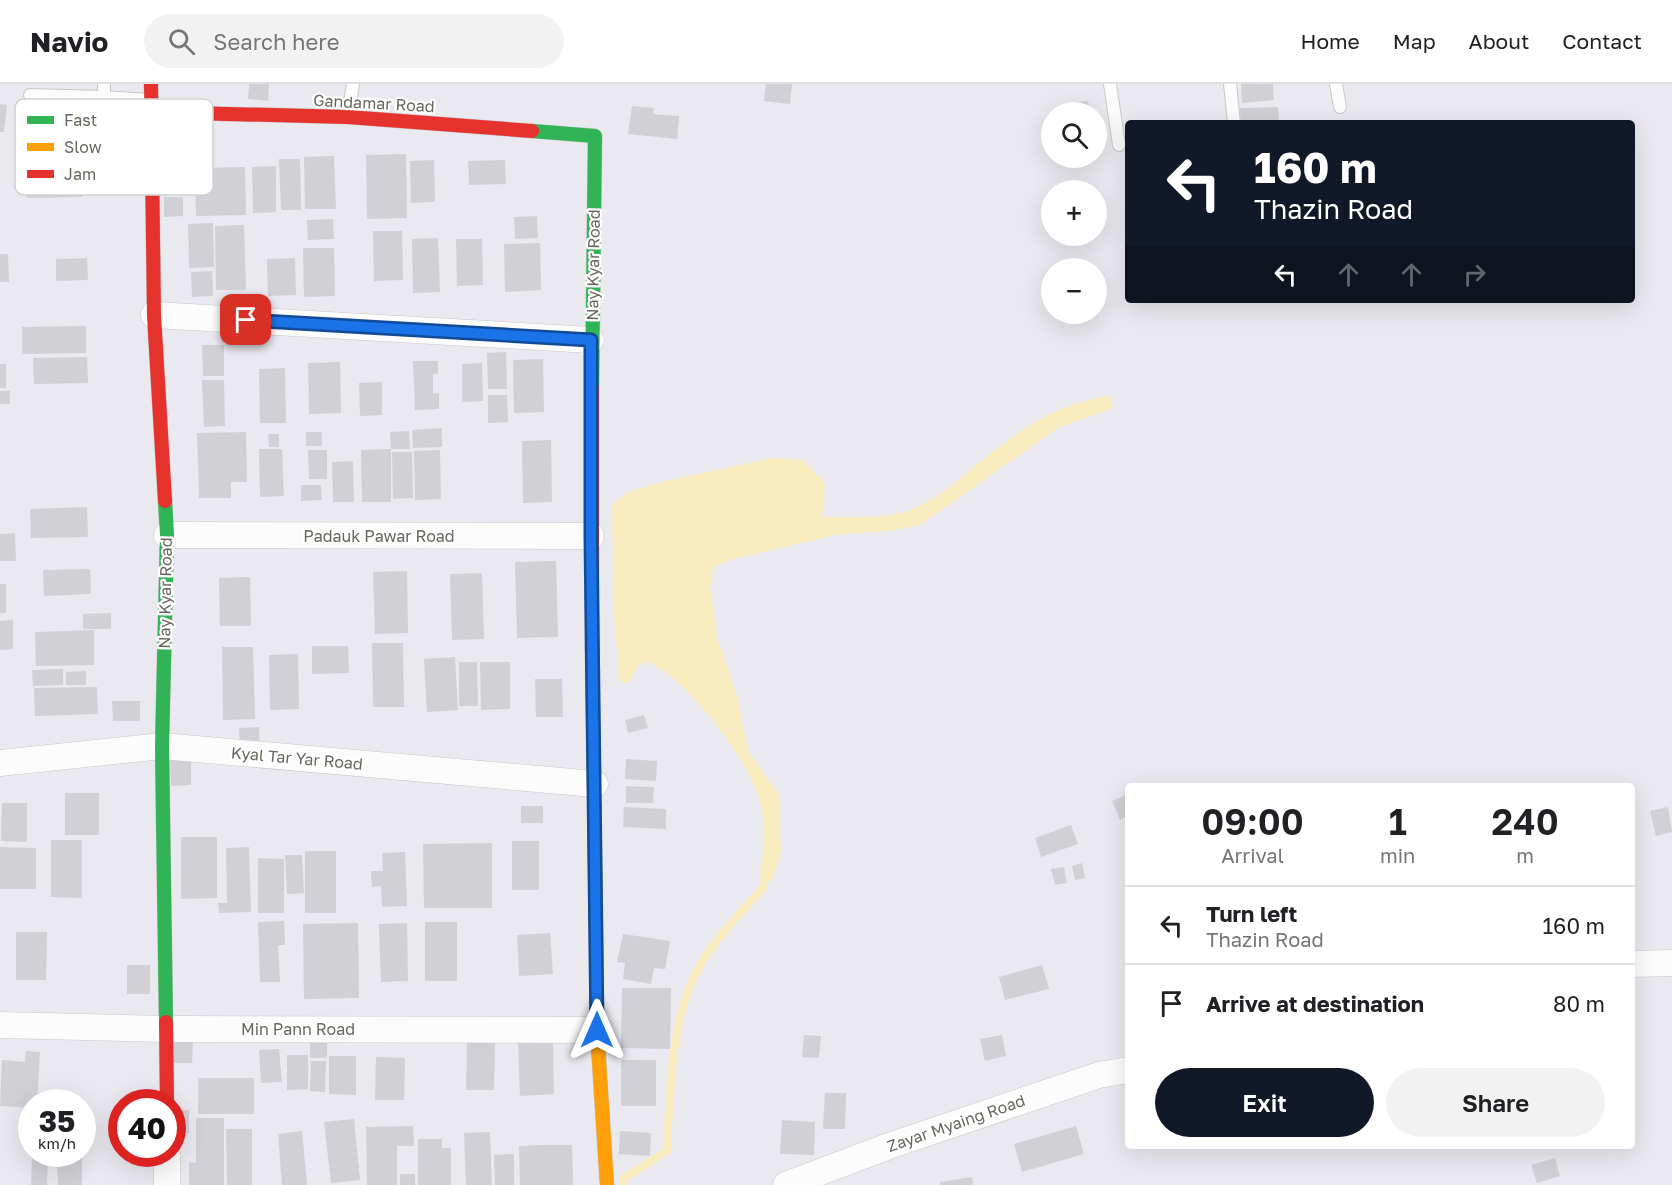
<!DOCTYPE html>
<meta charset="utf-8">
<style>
body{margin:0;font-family:"Golos Text",sans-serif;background:#f2f2f2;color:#202124;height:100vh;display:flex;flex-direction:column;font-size:22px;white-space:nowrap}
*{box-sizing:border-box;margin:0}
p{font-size:20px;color:#757577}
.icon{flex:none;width:33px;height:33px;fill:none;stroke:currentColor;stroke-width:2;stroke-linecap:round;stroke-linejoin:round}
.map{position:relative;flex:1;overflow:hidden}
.side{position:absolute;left:1125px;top:699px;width:510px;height:366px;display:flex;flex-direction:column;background:#fff;border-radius:6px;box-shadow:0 6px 24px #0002}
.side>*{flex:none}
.guide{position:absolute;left:1125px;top:36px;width:510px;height:183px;border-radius:6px;box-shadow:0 6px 24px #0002;background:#111827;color:#fff;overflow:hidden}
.controls{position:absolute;left:1041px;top:18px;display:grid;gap:12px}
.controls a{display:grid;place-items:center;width:66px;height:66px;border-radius:50%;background:#fff;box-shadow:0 6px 24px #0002;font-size:30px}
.speed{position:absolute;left:18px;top:1005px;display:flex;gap:12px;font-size:30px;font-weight:700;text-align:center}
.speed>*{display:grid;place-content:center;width:78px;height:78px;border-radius:50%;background:#fff;box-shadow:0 6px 24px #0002;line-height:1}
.speed small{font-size:15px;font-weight:400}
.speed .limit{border:9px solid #d22;background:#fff;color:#111}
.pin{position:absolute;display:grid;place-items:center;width:51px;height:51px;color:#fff;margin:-26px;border-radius:12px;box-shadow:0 3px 9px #0006}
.me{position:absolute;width:66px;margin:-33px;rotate:0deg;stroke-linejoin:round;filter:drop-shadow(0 0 4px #0008)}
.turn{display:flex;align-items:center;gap:21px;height:126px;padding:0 30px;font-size:27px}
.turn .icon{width:78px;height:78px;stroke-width:2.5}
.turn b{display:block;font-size:42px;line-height:51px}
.lanes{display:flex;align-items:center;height:57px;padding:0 30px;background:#0003;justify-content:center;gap:30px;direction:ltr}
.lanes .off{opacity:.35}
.eta{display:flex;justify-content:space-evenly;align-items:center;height:102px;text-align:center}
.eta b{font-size:36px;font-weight:600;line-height:42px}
.button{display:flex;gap:12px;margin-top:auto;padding:12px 30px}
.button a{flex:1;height:69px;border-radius:36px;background:#111827;color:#fff;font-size:24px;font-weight:600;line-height:69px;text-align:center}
.button a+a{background:#f2f2f2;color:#202124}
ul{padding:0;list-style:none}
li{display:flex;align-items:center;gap:18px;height:78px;padding:0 30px;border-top:2px solid #e0e0e0}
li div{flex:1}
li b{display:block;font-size:22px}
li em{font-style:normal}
header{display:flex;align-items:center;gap:36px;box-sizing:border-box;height:84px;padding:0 30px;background:#fff;border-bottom:2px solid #e0e0e0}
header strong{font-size:28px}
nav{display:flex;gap:33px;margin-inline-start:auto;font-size:21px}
.search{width:420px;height:54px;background:#f2f2f2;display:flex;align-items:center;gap:15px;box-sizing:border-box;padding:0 21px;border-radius:33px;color:#757577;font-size:22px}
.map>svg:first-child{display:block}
.water{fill:#f9ecbe}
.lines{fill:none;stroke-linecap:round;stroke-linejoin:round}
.stream{stroke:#f9ecbe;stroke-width:8}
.building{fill:#d1d0d4}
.lane-casing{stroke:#c8c8c8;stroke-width:14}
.street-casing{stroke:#c8c8c8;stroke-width:27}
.fast-casing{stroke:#c8c8c8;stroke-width:15}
.slow-casing{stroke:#c8c8c8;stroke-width:15}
.jam-casing{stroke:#c8c8c8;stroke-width:15}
.lane{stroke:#fcfcfd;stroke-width:12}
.street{stroke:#fcfcfd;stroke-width:26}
.fast{stroke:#30b455;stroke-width:14}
.slow{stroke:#ff9f0a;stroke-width:14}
.jam{stroke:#e5322d;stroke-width:14}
.route-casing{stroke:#114b97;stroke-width:15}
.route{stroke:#1a73e8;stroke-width:10}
.labels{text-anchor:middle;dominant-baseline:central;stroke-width:4.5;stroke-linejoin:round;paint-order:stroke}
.street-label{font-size:16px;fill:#68675e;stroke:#fff}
.key{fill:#fff;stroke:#d2d1cf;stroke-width:1.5}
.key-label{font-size:16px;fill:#68675e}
</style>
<header>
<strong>Navio</strong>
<div class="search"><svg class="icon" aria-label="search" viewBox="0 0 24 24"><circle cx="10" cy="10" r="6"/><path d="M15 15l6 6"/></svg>Search here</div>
<nav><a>Home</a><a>Map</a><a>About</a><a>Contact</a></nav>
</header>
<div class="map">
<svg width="1672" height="1101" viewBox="0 0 1672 1101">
<rect width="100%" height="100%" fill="#eae9ef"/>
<!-- water -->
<path class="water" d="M1110,312L1113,324L1058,344L920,441L889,447L840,450L733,475L714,483L710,501L717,554L737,612L748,667L779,710L781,768L773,794L763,804C757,788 763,776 764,759C765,747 763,730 760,718C750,677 685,592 646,577L638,582L628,600L619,596L614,528L612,421L628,408L661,398L774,374L803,376L825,400L822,433C851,433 886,436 913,425C934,417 954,400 970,386C1015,350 1051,320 1110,312Z"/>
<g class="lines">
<!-- stream -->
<path class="stream" d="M624,1101V1094L667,1067C670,1009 670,935 699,883C715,854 741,829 763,804"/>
</g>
<!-- building -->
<g class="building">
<polygon points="249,0 269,0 268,17 248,15"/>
<polygon points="766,0 792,0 790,20 764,17"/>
<polygon points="1241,0 1273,0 1274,16 1242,19"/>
<polygon points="1088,17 1090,28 1064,28 1063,20"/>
<polygon points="0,20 7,21 4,48 0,48"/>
<polygon points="632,22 654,24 653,30 679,32 677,55 628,50"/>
<polygon points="1278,23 1279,39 1241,39 1240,24"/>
<polygon points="406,70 407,134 367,135 366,71"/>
<polygon points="334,72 336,125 305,125 304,73"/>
<polygon points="279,75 300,75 301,126 281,126"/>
<polygon points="434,76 435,118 411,119 410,77"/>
<polygon points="505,76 506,100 469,101 468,77"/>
<polygon points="276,82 276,128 253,129 252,83"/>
<polygon points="245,83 246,131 196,132 195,84"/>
<polygon points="81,84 82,113 27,114 27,85"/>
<polygon points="164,113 183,113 183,132 164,133"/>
<polygon points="537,132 538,154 515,155 514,133"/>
<polygon points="333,135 334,155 308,156 307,136"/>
<polygon points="213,139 214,183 189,184 188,140"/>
<polygon points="244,141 246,206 216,206 215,142"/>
<polygon points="373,147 402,147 403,196 374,197"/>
<polygon points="438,154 440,208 413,209 412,155"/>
<polygon points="456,155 482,155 483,201 457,202"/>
<polygon points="540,159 541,206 505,208 504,160"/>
<polygon points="303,164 334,164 335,212 304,213"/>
<polygon points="0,170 8,170 9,198 0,198"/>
<polygon points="87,174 88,196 56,197 56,175"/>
<polygon points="295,174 296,211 268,212 267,175"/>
<polygon points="212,187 213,212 192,213 191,188"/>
<polygon points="86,242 86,269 22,270 22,243"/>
<polygon points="202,261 224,261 224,292 203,292"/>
<polygon points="506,268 507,305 488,305 487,269"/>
<polygon points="87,273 88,299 34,300 33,274"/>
<polygon points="543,275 544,328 514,329 513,276"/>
<polygon points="413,277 438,277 438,290 433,290 433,310 439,309 439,325 415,326"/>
<polygon points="340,278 341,329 309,330 308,279"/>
<polygon points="482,279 483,317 462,318 462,280"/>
<rect x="0" y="280" width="6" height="24"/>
<polygon points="285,284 286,339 260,339 259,285"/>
<polygon points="202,296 224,296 225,342 204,343"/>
<polygon points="382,298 382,331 360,332 359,299"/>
<rect x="0" y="307" width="10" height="13"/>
<polygon points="488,311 507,311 508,338 488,339"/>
<polygon points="442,344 442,363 413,364 412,346"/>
<polygon points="409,347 410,365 391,365 390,348"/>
<polygon points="246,348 247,398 231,398 231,414 199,414 197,349"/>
<rect x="306" y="348" width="16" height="14"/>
<polygon points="268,350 279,350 279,363 269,363"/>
<polygon points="551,356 552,418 523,419 522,357"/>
<polygon points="259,365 282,365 284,412 260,413"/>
<polygon points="391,365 391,418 362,418 361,366"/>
<polygon points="308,366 327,366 327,395 309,395"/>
<polygon points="440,366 441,415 415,416 414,367"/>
<polygon points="392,368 412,368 413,414 393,415"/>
<polygon points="353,377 354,418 333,418 332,378"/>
<polygon points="301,401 321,401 322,416 301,417"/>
<polygon points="87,423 88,453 31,454 30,425"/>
<polygon points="15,449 16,477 0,477 0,450"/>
<polygon points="556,477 558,553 517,554 515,478"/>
<polygon points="90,485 91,510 44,512 43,486"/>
<polygon points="407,487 408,549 375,550 373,488"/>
<polygon points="482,489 484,555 452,556 450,490"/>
<polygon points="250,493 251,542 220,542 219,494"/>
<rect x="0" y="500" width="6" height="29"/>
<polygon points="111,529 111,545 83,545 83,530"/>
<polygon points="13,536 13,565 0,566 0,537"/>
<polygon points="94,546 94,581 36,582 35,548"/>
<polygon points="372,559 403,559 404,623 373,623"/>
<polygon points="312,562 348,562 349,589 312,590"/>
<polygon points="222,563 253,563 255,635 223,636"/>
<polygon points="298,570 299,625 270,626 269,571"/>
<polygon points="455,573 458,626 427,628 424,575"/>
<polygon points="459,578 477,578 478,622 459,622"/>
<polygon points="480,578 510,578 510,625 481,626"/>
<polygon points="63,585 63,601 33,602 32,586"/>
<polygon points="86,587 86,601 66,601 66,588"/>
<polygon points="535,595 562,595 563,633 536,633"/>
<polygon points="97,603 98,630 35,632 34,604"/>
<polygon points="112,617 140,617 140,637 113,637"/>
<polygon points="644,631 648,644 628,649 625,636"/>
<polygon points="259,643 260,667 240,667 239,644"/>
<polygon points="191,669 191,701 171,702 170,670"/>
<polygon points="626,675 657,677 656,697 625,695"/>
<polygon points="626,702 654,703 653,719 626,719"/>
<rect x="65" y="709" width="34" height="42"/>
<polygon points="1128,710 1128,732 1120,736 1112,717"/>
<polygon points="2,719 27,719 27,758 1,757"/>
<rect x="521" y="722" width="22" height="17"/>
<polygon points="624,723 666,725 666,745 623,743"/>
<polygon points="1668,723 1672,748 1656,752 1650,727"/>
<polygon points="1071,741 1078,760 1041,773 1035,754"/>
<polygon points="181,753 217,753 217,814 181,815"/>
<polygon points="51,756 82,756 82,814 51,813"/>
<rect x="512" y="757" width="27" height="49"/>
<polygon points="492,759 492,824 424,824 423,760"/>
<polygon points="0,763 36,764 36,805 0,805"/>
<polygon points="249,763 251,828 219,829 218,819 227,819 226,764"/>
<rect x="305" y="767" width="31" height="62"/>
<polygon points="405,768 407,822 382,823 381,802 372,803 371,787 383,787 382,769"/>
<polygon points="285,771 302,771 304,809 287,810"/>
<polygon points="258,774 284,775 284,829 258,829"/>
<polygon points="1082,779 1085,794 1075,796 1072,782"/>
<polygon points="1064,783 1067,799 1055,801 1051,785"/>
<polygon points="284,837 285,861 278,861 280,898 260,898 258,838"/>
<rect x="425" y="838" width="32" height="59"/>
<polygon points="358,839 359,914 304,915 303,840"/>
<polygon points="407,839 408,897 381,898 379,840"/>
<polygon points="16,848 47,848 46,896 16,896"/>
<polygon points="550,849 553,890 519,892 517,851"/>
<polygon points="623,850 670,857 665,885 654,884 651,900 623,895 625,879 617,878"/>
<rect x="127" y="881" width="23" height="29"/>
<polygon points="1042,881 1049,905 1005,916 999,893"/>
<polygon points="622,904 671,904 670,965 621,964"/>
<polygon points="804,951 821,952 819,974 802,973"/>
<polygon points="1002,951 1006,972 985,977 980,955"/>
<polygon points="553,957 554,1010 520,1012 518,958"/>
<polygon points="174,958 193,958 192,979 174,979"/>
<rect x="310" y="958" width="17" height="16"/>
<polygon points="467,959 495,959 494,1006 466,1006"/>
<polygon points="279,965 282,998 261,999 259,966"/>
<polygon points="26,967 40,968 37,1018 32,1018 32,1024 0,1022 2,976 25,978"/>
<polygon points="287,971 308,971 308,1005 287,1006"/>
<polygon points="329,972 356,972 356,1011 329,1010"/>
<polygon points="376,973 405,974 404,1016 375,1016"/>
<rect x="621" y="976" width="35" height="46"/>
<polygon points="311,977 326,977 325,1008 310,1007"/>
<rect x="198" y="994" width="56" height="36"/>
<polygon points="825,1009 846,1009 845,1045 823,1045"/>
<rect x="174" y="1026" width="15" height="23"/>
<polygon points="196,1034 224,1034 224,1101 189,1101 189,1078 196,1079"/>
<polygon points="354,1035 360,1096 331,1099 324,1038"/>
<polygon points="782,1036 815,1038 814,1071 780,1070"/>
<polygon points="413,1042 414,1062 397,1062 397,1101 367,1101 366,1043"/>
<polygon points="1076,1042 1084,1070 1022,1088 1014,1060"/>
<polygon points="226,1045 252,1045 252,1101 227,1101"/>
<polygon points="302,1047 307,1101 282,1101 278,1050"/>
<polygon points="620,1047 651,1049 650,1072 619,1070"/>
<polygon points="490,1048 492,1101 466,1101 464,1049"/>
<polygon points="418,1055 442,1055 442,1064 451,1064 451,1101 418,1101"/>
<polygon points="545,1061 572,1061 573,1101 520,1101 519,1062"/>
<polygon points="39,1070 48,1070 47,1101 31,1101 32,1072 39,1072"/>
<polygon points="57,1070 82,1070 82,1101 58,1101"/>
<polygon points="514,1070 514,1101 495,1101 494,1071"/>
<polygon points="1555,1074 1560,1092 1537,1099 1531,1081"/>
<rect x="400" y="1090" width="15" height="11"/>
<polygon points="972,1093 973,1101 940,1101 940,1098"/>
</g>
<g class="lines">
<!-- lane casing -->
<g class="lane-casing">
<g id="lane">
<polyline points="104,0 104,13 150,16"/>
<polyline points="1110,0 1119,61"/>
<polyline points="1230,0 1234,39"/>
<polyline points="1336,0 1340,23"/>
<polyline points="30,11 104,13"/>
<polyline points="348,31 353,0"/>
</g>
</g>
<!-- street casing -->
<g class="street-casing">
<g id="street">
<polyline points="154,231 591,256"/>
<polyline points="167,451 591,452"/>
<polyline points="0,679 162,662 595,700"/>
<polyline points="1632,880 1672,879"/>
<polyline points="0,941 167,945 597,946"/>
<polyline points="167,1101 167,1070"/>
<polyline points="786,1101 889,1062 1099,991 1128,986"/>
</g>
</g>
<!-- fast casing -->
<g class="fast-casing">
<g id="fast">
<polyline points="532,47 595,52 592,304"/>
<polyline points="165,417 167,451 162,662 166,938"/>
<polyline points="592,564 596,852"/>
</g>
</g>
<!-- slow casing -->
<g class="slow-casing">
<polyline id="slow" points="596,852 597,946 607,1101"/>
</g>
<!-- jam casing -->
<g class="jam-casing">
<g id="jam">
<polyline points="151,0 154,231 165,417"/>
<polyline points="151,28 348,33 532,47"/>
<polyline points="592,564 592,304"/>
<polyline points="166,938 167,1018"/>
</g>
</g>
<!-- lane -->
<use href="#lane" class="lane"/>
<!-- street -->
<use href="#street" class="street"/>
<!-- fast -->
<use href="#fast" class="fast"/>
<!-- slow -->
<use href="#slow" class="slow"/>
<!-- jam -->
<use href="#jam" class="jam"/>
</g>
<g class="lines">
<!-- route casing -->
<g class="route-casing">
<polyline id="route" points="246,236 591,256 591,452 597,946"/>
</g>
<!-- route -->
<use href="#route" class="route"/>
</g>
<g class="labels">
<!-- street labels -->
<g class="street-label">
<text transform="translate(374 19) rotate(3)">Gandamar Road</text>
<text transform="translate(593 181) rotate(-89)">Nay Kyar Road</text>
<text x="379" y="452">Padauk Pawar Road</text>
<text transform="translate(165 509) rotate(-89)">Nay Kyar Road</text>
<text transform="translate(297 674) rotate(5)">Kyal Tar Yar Road</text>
<text x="298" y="945">Min Pann Road</text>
<text transform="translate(956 1039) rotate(-19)">Zayar Myaing Road</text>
</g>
</g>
<!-- legend -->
<rect x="15" y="15" width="198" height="96" rx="9" class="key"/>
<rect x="27" y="32" width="27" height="8" fill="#30b455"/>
<rect x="27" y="59" width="27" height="8" fill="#ff9f0a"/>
<rect x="27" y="86" width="27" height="8" fill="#e5322d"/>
<g class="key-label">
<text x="64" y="42">Fast</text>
<text x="64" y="69">Slow</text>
<text x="64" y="96">Jam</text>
</g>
</svg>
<div class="controls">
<a><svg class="icon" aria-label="search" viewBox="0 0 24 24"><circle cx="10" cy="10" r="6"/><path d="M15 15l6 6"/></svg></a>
<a>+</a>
<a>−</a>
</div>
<div class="speed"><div>35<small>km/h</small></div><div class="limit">40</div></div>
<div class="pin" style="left:246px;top:236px;background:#d93025"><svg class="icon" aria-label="arrive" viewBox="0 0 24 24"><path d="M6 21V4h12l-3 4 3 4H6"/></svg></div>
<svg class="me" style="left:597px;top:946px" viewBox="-20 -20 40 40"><path d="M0-17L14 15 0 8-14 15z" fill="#1a73e8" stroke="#fff" stroke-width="4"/></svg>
<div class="guide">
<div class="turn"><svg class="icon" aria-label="left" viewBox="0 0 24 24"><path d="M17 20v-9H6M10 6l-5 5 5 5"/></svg><div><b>160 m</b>Thazin Road</div></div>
<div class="lanes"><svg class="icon" aria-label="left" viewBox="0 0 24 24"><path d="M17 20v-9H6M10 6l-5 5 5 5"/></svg><svg class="icon off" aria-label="ahead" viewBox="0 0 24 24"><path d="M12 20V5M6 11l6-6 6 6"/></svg><svg class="icon off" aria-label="ahead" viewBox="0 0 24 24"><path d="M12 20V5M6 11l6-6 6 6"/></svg><svg class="icon off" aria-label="right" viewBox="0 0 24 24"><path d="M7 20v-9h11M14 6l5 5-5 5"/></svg></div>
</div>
<section class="side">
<div class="eta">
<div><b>09:00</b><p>Arrival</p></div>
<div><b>1</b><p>min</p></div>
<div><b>240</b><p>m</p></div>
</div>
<ul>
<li><svg class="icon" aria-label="left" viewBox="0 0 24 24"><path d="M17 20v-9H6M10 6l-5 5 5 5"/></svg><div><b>Turn left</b><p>Thazin Road</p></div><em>160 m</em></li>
<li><svg class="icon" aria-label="arrive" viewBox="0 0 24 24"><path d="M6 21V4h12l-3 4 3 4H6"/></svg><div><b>Arrive at destination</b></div><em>80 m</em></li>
</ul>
<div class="button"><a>Exit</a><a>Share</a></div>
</section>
</div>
